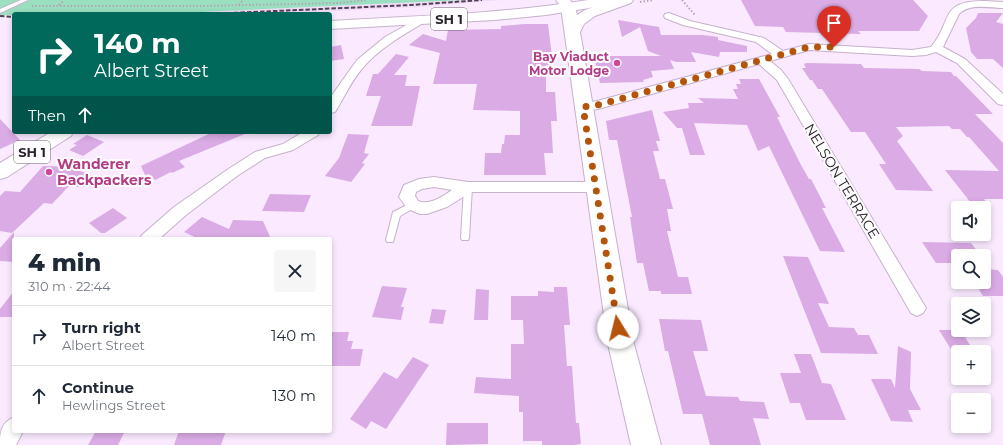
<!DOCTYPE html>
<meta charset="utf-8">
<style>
body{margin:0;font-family:Montserrat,sans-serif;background:#f6f6f7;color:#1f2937;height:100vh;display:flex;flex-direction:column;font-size:15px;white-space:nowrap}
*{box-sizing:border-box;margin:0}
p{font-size:13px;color:#747a83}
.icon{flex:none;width:22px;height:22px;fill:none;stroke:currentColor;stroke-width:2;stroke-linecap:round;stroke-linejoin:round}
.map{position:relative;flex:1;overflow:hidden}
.details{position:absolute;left:12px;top:237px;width:320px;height:196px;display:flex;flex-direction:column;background:#fff;border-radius:4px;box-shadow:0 2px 6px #0003}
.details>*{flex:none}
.top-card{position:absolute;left:12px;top:12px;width:320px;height:122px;border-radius:4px;box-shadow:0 2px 6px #0003;background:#00695c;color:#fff;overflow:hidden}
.controls{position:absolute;left:951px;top:201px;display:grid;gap:8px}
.controls a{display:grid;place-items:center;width:40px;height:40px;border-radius:4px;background:#fff;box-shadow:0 2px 6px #0003;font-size:20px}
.pin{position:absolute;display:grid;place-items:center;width:34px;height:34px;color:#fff;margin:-41px -17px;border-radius:50% 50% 50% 0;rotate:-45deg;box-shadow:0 0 4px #0007}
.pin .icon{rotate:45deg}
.me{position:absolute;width:44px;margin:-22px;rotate:351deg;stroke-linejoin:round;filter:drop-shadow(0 0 3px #0008)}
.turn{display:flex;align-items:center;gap:14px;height:84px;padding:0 16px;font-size:18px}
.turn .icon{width:52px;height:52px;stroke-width:2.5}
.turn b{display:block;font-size:28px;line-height:34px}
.then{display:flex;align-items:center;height:38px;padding:0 16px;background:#0003;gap:8px;font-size:15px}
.round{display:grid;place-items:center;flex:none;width:42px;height:42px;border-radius:4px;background:#f6f6f7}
.summary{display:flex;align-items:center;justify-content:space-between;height:68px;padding:0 16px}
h1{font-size:24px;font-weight:800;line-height:30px}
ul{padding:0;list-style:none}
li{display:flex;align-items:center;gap:12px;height:60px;padding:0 16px;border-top:1px solid #e0e1e3}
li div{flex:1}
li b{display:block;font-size:15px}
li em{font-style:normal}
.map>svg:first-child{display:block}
.built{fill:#f5dbfb}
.green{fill:#9adfc0}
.building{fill:#daabe5}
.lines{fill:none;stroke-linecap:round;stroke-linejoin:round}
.service-casing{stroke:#c6b2cb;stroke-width:2}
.minor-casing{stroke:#c6b2cb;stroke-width:2}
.secondary-casing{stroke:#c6b2cb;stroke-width:2}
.trunk-casing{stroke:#c6b2cb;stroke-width:2}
.path{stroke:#b3a5b7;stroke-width:2;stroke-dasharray:1.5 2;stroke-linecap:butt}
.service{fill:#fff;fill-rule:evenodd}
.minor{fill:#fff;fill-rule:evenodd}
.secondary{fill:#fff;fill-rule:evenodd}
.trunk{fill:#fff;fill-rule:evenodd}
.rail{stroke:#4d4450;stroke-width:2;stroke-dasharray:4.5 2;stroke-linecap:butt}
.route{stroke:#b45309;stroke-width:7;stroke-dasharray:0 12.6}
.hotel-dot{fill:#d1479c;stroke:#fdfdfd;stroke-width:1.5}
.labels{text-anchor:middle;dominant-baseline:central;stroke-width:4;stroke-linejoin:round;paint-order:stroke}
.far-hotel-label{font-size:12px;font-weight:bold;fill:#b23c85;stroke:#fdfdfd;text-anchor:end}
.shield{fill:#fdfdfd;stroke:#6a646b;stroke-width:1}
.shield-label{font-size:13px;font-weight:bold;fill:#2b232d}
.hotel-label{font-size:14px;font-weight:bold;fill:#b23c85;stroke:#fdfdfd;text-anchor:start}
.street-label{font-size:14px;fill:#2b232d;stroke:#fdfdfd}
</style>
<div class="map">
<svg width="1003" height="445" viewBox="0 0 1003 445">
<rect width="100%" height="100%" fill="#fae9ff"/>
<!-- built -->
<polygon class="built" points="465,0 502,0 420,7 272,14 157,14"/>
<!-- green -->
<polygon class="green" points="0,0 465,0 157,14 14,15 0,15"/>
<!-- building -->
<g class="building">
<polygon points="741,0 913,0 928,16 919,31 858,31 861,34 786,32 783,27 755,26"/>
<polygon points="978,13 1003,13 996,22 1003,24 1003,68 993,59 977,59 971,52 966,28 976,18"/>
<polygon points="618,20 659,27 661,35 703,35 718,37 718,40 747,46 747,52 720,52 719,57 691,52 696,62 676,62 670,60 674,69 651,71 653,77 643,80 644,82 600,83 594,56 661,56 648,51 640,27 622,37"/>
<polygon points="525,24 548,24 553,65 546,65 546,92 555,92 557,121 551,121 553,153 544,153 546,175 484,175 485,153 501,153 502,144 504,144 505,135 520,135 520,111 473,110 477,84 433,84 440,53 409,45 423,34 446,41 448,30 501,29 501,26"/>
<polygon points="341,45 344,59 330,61 330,47"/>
<polygon points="396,54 409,57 394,75 407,75 405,86 420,86 412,126 371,126 381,96 366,96 373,74 378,74"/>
<polygon points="806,63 861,64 864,68 919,69 922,71 951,72 954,76 956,76 993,114 975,114 1003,143 1003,199 984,199 991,208 975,208 945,170 999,171 969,137 967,137 960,129 952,129 949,126 896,127 903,136 897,141 933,191 896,190 879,164 886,164 865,132 851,132 822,89 818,89 812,80 810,80 802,68 806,68 804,64"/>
<polygon points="739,79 759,79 780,117 777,117 801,165 809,179 811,179 826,208 822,208 845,252 820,251 769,146 758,151 747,125 694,123 705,155 690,155 682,128 677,128 663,112 689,108 688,103 704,103 698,98 738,99 733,89 738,89 736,84 741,84"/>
<polygon points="652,110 660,141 656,141 659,151 653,151 660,179 665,179 673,209 667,209 671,231 667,231 678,277 688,277 692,294 661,294 661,291 649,291 643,263 637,263 630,217 632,217 617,140 609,140 606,121"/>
<polygon points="0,119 20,140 0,149"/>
<polygon points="213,132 250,132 179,161 185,167 172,173 171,172 155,180 149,174 145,175 141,166"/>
<polygon points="348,134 369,135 364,153 369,154 362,163 365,164 351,182 325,176 339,158"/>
<polygon points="87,135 104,142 83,156 69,150 77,145 73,144"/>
<polygon points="43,166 85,167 81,172 87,172 85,175 102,175 93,187 68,187 52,204 44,203 12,233 0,231 0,196 5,191 20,192"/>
<polygon points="270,194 311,195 304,212 262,211"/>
<polygon points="113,208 127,218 105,233 101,233 89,223"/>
<polygon points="202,217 229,229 233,220 263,221 271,239 199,239 184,232"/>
<polygon points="14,232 14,262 0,261 0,248"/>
<polygon points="922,242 971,243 981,256 958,256 958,263 936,263"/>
<polygon points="783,256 808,257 829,304 818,303 829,327 854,328 858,335 869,335 878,354 821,353"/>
<polygon points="984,269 998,270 1003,277 1003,296 983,296 974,282 984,282"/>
<polygon points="382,286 407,288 401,307 404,307 401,320 372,317"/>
<polygon points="554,287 567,287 570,325 564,325 567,366 572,366 576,423 579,423 581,444 575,445 542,445 542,441 523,441 523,412 519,412 519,396 474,393 476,377 511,379 511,344 524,344 523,320 511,320 511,296 538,296 538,291 554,292"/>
<polygon points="476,289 489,290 488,320 474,320"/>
<polygon points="14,291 14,317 0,317 0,309"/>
<polygon points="432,309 446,310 443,324 429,323"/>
<polygon points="659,319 701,320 708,351 693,351 706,396 738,397 740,401 764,402 769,419 753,418 761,445 710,445 702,414 683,414 668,351 665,351"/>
<polygon points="939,330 961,330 974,352 952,351"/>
<polygon points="330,332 349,332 347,341 353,341 351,349 363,349 360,366 330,366"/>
<polygon points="898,346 911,352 910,389 921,410 908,410 913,422 891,421 871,379 891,379 895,388"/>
<polygon points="794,354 811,354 822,383 831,384 846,420 806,420 800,403 790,403 780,373 801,373"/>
<polygon points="413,357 429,365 386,429 371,421 366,429 350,419 384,372 397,379"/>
<polygon points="447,423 488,423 488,444 446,445"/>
<polygon points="96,431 125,431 118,445 88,445"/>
<polygon points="179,431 226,431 221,445 174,445"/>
</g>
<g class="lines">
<!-- service casing -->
<g class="service-casing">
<g id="service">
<polygon points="21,0 28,0 0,13 0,9"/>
<polygon points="468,184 472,187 469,238 468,240 462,240 461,238 464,187"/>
<polygon points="413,202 417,205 416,207 400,216 393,242 387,242 386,240 393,212"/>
</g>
</g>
<!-- minor casing -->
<g class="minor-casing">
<g id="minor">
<path d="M984,1L1003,2V8C989,8 970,3 959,14L943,47L965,59L1003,94V105L998,104L957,63L936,52L926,55L912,56L809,50L770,61L781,70L788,79L923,303L926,308L923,313L917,316L911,313L777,80L759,64L598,109L583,111L578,110L577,107L578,104L597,101L772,54L756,42L683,25L665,18L664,16L665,14L669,13L690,21L764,38L783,51L809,44L895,49L912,50L931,47C953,22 938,1 984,1Z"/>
<path d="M419,18L423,19L424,21L423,23C401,36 377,50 361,70C350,83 344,98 335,112L330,113V98L357,60L385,37Z"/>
<polygon points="303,132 320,132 318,135 293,150 265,158 237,176 186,215 159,239 140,239 142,235 174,207 227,170 255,152 283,144"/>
<path d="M434,177L468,182H596L601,183L604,187L601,191L596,192H471L447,207L427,214H420L408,209L399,197L404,185L419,179ZM434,187L452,190C443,196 430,206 418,201L415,196L416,192L422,189Z"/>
<path d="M14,417V431H23L16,445H0C0,432 1,423 14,417Z"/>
</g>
</g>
<!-- secondary casing -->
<g class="secondary-casing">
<polygon id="secondary" points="556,0 570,0 575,7 577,15 585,10 613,0 633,0 631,3 595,16 584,24 580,32 634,344 661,445 631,445 608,344 561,7"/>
</g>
<!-- trunk casing -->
<g class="trunk-casing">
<g id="trunk">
<path d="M588,0H621L619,3L614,4L546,15L494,20L330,29V21C416,16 503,14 588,0Z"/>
<polygon points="51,132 73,132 71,136 7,177 0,179 0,163"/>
</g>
</g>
<!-- path -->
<g class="path">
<polyline points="682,0 695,15"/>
<polyline points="640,2 653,0"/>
<polyline points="59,5 64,0"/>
<polyline points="239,5 243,0"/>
<polyline points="32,6 205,6 339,3 367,0"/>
</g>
<!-- service -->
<use href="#service" class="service"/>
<!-- minor -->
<use href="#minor" class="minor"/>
<!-- secondary -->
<use href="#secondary" class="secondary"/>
<!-- trunk -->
<use href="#trunk" class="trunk"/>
<!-- rail -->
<g class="rail">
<polyline points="208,14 411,5 482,0"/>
<polyline points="0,16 14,17"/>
</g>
</g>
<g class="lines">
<!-- route -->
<polyline class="route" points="618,328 583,107 598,105 809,47 834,47"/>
</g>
<!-- markers -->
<g class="hotel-dot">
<circle cx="617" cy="63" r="4"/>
<circle cx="49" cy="172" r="4"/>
</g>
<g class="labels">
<!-- far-hotel labels -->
<g class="far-hotel-label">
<text x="609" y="56">Bay Viaduct<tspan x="609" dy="14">Motor Lodge</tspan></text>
</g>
<!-- shield labels -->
<g class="shield">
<rect x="431" y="8" width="36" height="22" rx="3"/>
<rect x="14" y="141" width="36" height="22" rx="3"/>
</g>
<g class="shield-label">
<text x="449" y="19">SH 1</text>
<text x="32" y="152">SH 1</text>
</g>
<!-- hotel labels -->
<g class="hotel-label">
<text x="57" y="164">Wanderer<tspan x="57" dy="16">Backpackers</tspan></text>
</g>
<!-- street labels -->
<g class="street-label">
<text transform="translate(842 181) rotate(59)">NELSON TERRACE</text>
</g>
</g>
</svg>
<div class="controls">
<a><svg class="icon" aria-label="sound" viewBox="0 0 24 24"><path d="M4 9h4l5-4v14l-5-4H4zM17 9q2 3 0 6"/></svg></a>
<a><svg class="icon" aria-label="search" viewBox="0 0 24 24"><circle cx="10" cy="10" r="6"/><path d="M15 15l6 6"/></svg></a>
<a><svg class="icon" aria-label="layers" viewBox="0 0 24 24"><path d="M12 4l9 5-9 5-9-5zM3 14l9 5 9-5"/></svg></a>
<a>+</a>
<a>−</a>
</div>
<div class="pin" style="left:834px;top:47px;background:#d93025"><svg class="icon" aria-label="arrive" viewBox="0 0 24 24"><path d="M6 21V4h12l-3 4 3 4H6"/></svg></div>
<svg class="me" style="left:618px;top:328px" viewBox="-20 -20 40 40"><circle r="19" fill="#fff"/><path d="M0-13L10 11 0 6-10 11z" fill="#b45309"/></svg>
<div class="top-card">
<div class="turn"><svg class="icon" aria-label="right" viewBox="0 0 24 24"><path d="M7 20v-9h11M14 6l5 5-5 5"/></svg><div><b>140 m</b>Albert Street</div></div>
<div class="then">Then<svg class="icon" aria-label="ahead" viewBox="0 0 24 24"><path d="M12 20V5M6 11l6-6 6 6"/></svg></div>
</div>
<section class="details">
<div class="summary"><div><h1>4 min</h1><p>310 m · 22:44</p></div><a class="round"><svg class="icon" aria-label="close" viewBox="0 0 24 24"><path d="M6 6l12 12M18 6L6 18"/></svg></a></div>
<ul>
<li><svg class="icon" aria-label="right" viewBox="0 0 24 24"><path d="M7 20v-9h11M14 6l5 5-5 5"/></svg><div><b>Turn right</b><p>Albert Street</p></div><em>140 m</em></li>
<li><svg class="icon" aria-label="ahead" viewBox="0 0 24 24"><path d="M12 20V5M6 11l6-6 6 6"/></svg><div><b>Continue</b><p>Hewlings Street</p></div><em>130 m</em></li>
</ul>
</section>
</div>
